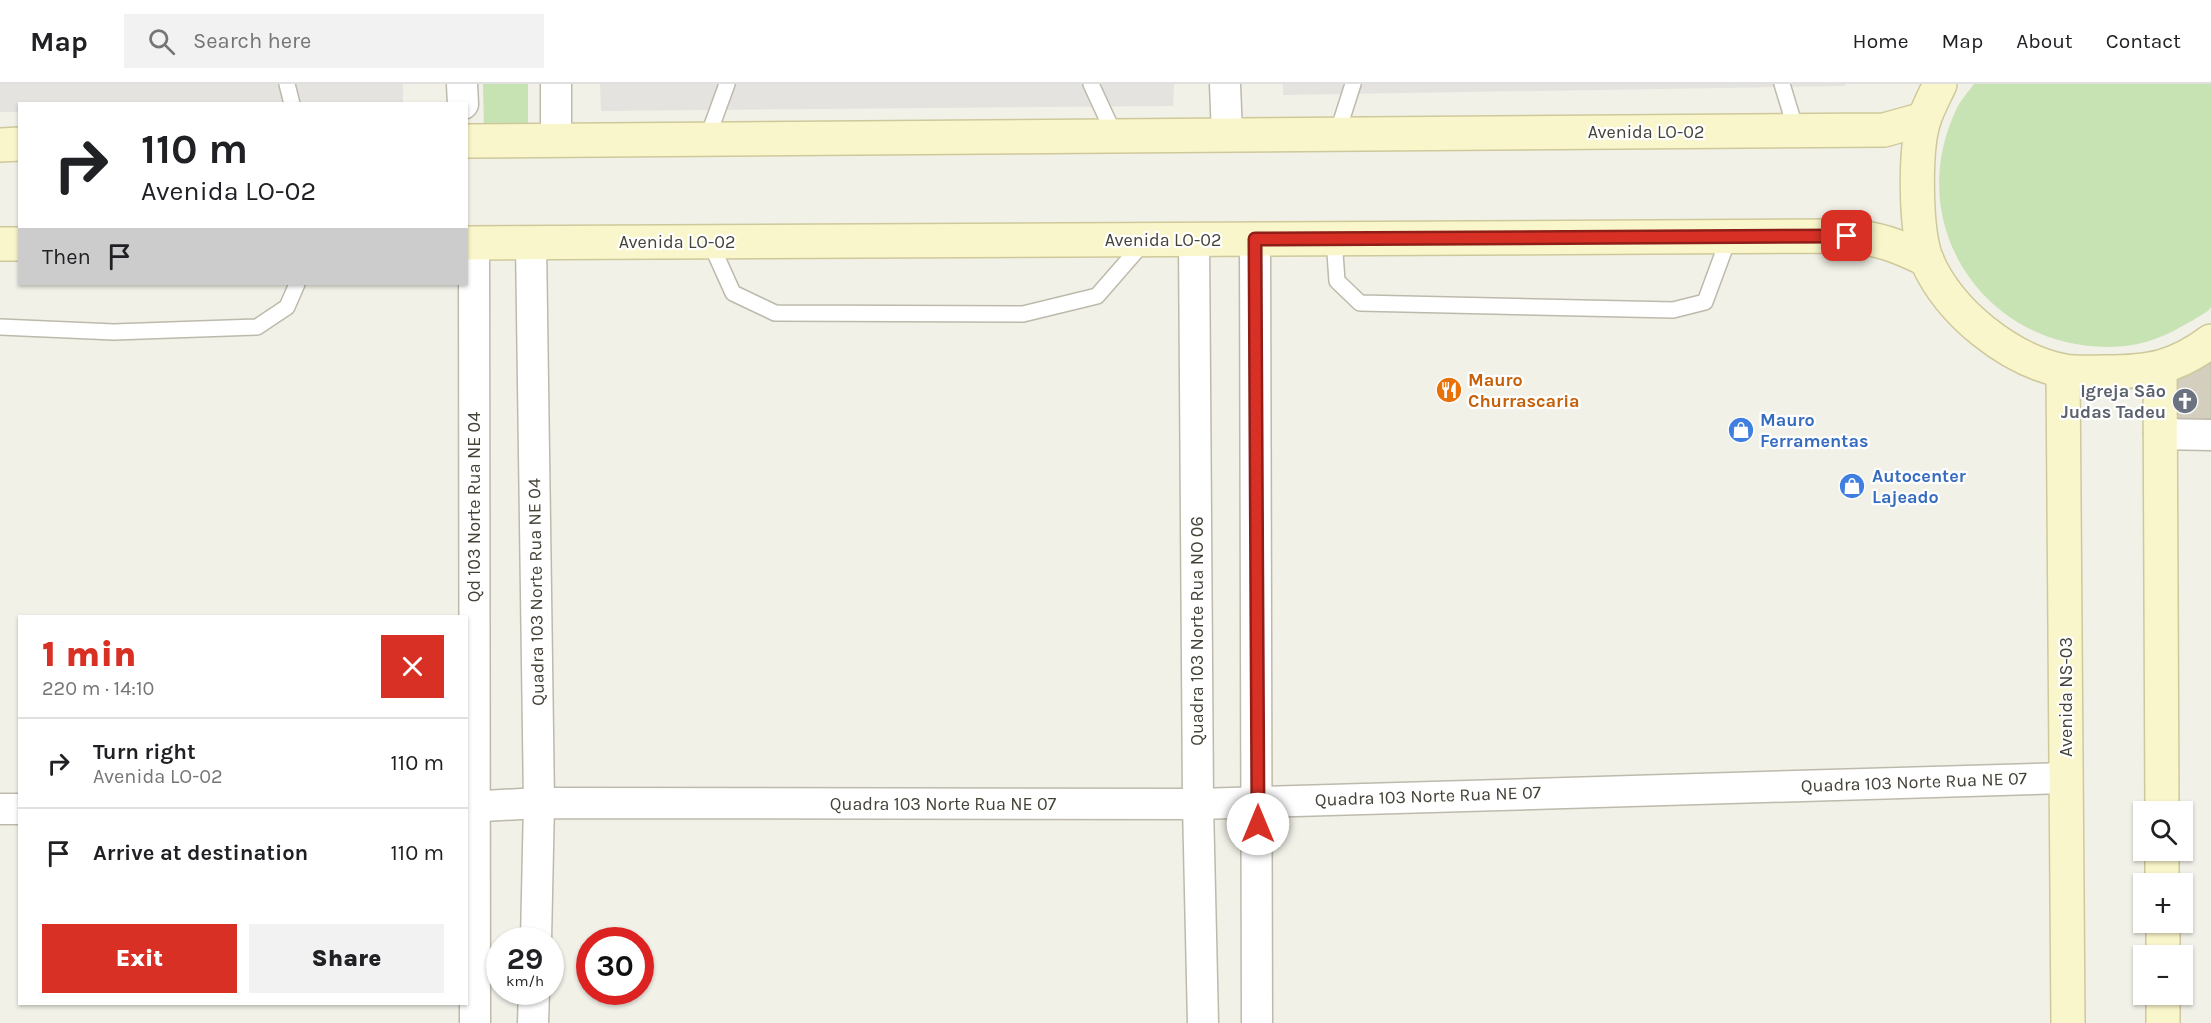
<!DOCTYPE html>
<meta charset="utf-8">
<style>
body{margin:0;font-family:Karla,sans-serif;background:#f2f2f2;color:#202124;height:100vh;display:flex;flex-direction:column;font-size:22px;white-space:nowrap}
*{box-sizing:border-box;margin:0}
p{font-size:20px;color:#757577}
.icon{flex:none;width:33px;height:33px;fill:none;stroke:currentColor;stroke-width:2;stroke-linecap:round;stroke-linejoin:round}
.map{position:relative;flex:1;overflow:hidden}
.drawer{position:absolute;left:18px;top:531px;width:450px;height:390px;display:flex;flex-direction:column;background:#fff;border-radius:0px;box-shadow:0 2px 4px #0004}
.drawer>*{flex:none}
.hud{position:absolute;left:18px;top:18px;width:450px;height:183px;border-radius:0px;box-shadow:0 2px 4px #0004;background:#fff;color:#202124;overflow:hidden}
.controls{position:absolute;left:2133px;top:717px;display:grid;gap:12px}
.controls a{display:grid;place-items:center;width:60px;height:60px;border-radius:0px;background:#fff;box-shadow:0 2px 4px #0004;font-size:30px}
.speed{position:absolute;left:486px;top:843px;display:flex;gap:12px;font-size:30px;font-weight:700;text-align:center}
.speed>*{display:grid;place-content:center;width:78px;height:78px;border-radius:50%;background:#fff;box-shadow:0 2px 4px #0004;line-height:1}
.speed small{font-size:15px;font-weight:400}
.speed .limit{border:9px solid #d22;background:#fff;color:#111}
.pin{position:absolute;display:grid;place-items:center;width:51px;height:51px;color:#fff;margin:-26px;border-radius:12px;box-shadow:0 3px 9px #0006}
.me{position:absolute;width:66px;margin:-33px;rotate:0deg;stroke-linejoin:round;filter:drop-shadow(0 0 4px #0008)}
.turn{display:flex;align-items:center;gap:21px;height:126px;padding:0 24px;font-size:27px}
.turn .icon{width:78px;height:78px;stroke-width:2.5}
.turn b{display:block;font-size:42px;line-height:51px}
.then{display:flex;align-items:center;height:57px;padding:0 24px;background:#0003;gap:12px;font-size:22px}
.round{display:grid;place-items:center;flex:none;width:63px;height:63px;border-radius:0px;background:#f2f2f2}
.summary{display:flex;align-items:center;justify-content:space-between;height:102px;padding:0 24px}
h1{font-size:36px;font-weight:800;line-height:45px;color:#d93025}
.cta{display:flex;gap:12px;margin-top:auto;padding:12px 24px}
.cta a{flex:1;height:69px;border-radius:0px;background:#d93025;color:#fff;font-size:24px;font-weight:800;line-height:69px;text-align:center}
.cta a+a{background:#f2f2f2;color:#202124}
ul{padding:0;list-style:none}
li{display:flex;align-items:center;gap:18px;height:90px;padding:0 24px;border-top:2px solid #e0e0e0}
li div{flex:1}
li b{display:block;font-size:22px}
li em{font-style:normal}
header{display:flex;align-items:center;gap:36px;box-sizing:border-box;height:84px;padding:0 30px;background:#fff;border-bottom:2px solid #e0e0e0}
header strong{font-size:28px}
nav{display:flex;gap:33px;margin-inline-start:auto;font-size:21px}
.search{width:420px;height:54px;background:#f2f2f2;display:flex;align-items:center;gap:15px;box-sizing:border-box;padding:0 21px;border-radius:0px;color:#757577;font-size:22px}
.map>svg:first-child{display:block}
.green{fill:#c7e3b4}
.parking{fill:#e4e3df}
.building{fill:#d3cebe;stroke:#cdc7b2;stroke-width:1.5}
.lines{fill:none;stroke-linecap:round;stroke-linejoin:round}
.lane-casing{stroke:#bdbaab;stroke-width:18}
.street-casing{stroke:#bdbaab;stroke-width:33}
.secondary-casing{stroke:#cec99b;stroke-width:36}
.lane{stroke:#fff;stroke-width:15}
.street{stroke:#fff;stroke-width:30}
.secondary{stroke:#faf6cb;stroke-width:33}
.route-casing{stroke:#8d1f18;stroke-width:15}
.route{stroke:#d93025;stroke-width:10}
.labels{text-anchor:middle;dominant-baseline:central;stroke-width:4.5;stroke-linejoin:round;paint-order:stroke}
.street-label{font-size:18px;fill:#454237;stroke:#fff}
.food-label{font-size:18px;font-weight:bold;fill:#c56008;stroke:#fff;text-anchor:start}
.worship-label{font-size:18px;font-weight:bold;fill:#5b616d;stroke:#fff;text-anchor:end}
.shop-label{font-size:18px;font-weight:bold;fill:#366cbe;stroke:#fff;text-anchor:start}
</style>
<header>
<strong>Map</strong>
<div class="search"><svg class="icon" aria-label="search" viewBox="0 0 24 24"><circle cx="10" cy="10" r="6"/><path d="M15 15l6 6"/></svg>Search here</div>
<nav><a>Home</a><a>Map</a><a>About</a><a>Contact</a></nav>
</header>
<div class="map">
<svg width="2211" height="939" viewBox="0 0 2211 939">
<rect width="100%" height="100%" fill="#f2f1e8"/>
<!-- green -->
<g class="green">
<polygon points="483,0 528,0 528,47 484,48"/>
<path d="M1974,0H2211V223L2208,227C2182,243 2156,259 2125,262C1994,275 1899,147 1956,26C1960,17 1968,8 1974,0Z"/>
</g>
<!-- parking -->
<g class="parking">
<polygon points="0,0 403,0 403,19 20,20 19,28 0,28"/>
<polygon points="600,0 1174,0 1173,22 601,27"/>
<polygon points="1283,0 1845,0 1845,2 1283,11"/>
</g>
<!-- building -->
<polygon class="building" points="2211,257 2211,351 2159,350 2160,284"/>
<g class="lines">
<!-- lane casing -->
<g class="lane-casing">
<g id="lane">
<polyline points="287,0 292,20"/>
<polyline points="1091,0 1115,52"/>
<polyline points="1782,0 1796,46"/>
<polyline points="1337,50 1353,0"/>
<polyline points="707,55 727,0"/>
<polyline points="1334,155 1337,197 1360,219 1673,226 1705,218 1729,153"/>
<polyline points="710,158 733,209 775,229 1023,230 1097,212 1144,158"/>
<polyline points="0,243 114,248 257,243 287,223 297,200"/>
</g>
</g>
<!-- street casing -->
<g class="street-casing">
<g id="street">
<polyline points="462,0 463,20"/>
<polyline points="556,0 556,56"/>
<polyline points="1225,0 1227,51"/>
<polyline points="1255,155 1257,939"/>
<polyline points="1194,156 1198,720 1203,939"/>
<polyline points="474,159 475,939"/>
<polyline points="531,159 539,719 536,856"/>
<polyline points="2159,350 2211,351"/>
<polyline points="466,723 539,719 1198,720 2066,694"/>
<polyline points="0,725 20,725"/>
<polyline points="533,939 534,908"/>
</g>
</g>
<!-- secondary casing -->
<g class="secondary-casing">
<g id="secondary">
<path d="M1940,0C1935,11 1929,22 1925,33C1914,63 1915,147 1927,177C1950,229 2009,276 2064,287C2077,289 2091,288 2105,288C2149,288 2175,284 2211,257"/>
<polyline points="466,57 1884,46 1924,35"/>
<polyline points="0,61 20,60"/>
<path d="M466,159L1847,152C1878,154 1899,162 1927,176"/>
<polyline points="0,160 20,160"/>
<polyline points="2160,284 2162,728"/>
<polyline points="2063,287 2068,939"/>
<polyline points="2162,766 2162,800"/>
<polyline points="2163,838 2163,872"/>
<polyline points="2163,910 2163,939"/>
</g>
</g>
<!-- lane -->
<use href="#lane" class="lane"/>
<!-- street -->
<use href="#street" class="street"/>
<!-- secondary -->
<use href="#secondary" class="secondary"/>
</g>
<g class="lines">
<!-- route casing -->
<g class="route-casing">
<polyline id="route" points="1258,740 1255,155 1847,152"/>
</g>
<!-- route -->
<use href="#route" class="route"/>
</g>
<!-- icons -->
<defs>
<g id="restaurant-disc" transform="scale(1.35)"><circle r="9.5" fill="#e8710a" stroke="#fff"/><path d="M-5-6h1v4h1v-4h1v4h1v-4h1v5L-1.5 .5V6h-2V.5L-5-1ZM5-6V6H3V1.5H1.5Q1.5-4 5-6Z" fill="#fff"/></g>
<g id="church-disc" transform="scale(1.35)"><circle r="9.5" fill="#6b7280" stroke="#fff"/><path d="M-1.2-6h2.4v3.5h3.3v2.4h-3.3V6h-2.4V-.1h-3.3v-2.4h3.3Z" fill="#fff"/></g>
<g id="shop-disc" transform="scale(1.35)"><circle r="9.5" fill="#3f7fe0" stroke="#fff"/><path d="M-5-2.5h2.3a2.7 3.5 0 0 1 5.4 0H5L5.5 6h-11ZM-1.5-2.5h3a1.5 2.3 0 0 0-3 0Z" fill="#fff"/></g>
</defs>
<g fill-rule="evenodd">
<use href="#restaurant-disc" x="1449" y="306"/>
<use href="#church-disc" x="2185" y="317"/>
<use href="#shop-disc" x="1741" y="346"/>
<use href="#shop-disc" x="1852" y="402"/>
</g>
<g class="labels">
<!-- street labels -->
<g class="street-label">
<text x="1646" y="48">Avenida LO-02</text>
<text x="1163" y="156">Avenida LO-02</text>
<text x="677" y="158">Avenida LO-02</text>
<text transform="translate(474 423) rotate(-90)">Qd 103 Norte Rua NE 04</text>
<text transform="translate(536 508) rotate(-91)">Quadra 103 Norte Rua NE 04</text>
<text transform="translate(1197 547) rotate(-90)">Quadra 103 Norte Rua NO 06</text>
<text transform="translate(2066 613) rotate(-90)">Avenida NS-03</text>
<text transform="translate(1914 698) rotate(-2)">Quadra 103 Norte Rua NE 07</text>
<text transform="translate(1428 712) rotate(-2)">Quadra 103 Norte Rua NE 07</text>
<text x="943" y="720">Quadra 103 Norte Rua NE 07</text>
</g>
<!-- food labels -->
<g class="food-label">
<text x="1468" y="296">Mauro<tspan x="1468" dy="21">Churrascaria</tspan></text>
</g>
<!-- worship labels -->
<g class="worship-label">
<text x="2166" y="307">Igreja São<tspan x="2166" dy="21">Judas Tadeu</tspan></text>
</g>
<!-- shop labels -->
<g class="shop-label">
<text x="1760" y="336">Mauro<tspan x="1760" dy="21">Ferramentas</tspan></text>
<text x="1872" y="392">Autocenter<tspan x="1872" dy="21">Lajeado</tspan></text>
</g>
</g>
</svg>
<div class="controls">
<a><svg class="icon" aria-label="search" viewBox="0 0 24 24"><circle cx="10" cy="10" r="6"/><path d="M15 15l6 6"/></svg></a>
<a>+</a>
<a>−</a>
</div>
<div class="speed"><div>29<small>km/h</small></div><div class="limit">30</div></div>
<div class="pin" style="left:1847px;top:152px;background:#d93025"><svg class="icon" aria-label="arrive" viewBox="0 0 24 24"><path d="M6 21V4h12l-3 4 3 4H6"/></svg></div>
<svg class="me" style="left:1258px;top:740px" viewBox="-20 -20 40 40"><circle r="19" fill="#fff"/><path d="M0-13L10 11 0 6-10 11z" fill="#d93025"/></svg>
<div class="hud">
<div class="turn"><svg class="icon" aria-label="right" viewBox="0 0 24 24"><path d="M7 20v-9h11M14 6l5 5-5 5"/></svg><div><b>110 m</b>Avenida LO-02</div></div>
<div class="then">Then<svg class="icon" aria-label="arrive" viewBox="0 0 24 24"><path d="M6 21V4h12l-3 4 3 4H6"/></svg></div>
</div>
<section class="drawer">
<div class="summary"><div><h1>1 min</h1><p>220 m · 14:10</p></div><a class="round" style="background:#d93025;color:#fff"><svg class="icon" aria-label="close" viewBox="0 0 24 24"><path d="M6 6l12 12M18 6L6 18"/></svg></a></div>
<ul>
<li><svg class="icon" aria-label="right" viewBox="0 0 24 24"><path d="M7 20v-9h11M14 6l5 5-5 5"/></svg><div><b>Turn right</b><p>Avenida LO-02</p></div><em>110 m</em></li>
<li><svg class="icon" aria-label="arrive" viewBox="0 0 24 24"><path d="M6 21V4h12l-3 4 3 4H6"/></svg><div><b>Arrive at destination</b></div><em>110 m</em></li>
</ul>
<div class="cta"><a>Exit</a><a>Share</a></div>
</section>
</div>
